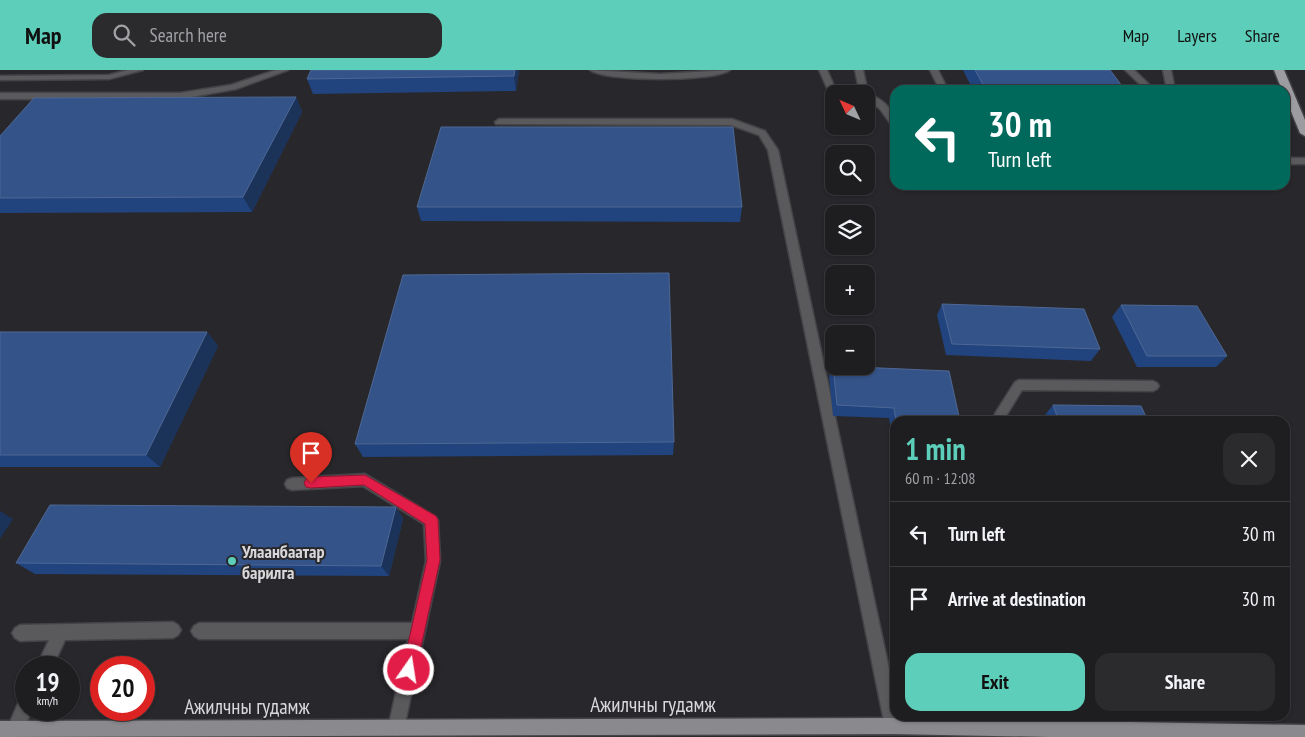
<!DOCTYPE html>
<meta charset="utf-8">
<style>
body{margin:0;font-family:"PT Sans Narrow",sans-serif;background:#2b2b2e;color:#f1f3f6;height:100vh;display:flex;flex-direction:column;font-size:19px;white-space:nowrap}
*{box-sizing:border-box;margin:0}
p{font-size:16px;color:#a1a2a5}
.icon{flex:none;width:28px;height:28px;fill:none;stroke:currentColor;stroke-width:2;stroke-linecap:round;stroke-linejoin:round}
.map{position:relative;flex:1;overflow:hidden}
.details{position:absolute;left:890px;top:346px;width:400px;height:305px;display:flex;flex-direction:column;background:#1e1e21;border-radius:15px;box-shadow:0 1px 4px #0004,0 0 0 1px #3c3c3f}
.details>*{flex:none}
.banner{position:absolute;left:890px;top:15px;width:400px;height:105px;border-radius:15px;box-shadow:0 1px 4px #0004,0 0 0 1px #3c3c3f;background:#00695c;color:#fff;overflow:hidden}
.needle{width:32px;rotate:314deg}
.buttons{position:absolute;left:825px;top:15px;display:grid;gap:10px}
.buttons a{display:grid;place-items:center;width:50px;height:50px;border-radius:10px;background:#1e1e21;box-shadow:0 1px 4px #0004,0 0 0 1px #3c3c3f;font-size:25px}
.speed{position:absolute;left:15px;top:586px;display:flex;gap:10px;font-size:25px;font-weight:700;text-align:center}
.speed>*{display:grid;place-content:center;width:65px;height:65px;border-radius:50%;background:#1e1e21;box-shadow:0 1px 4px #0004,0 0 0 1px #3c3c3f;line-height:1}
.speed small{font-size:12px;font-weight:400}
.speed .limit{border:8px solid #d22;background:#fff;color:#111}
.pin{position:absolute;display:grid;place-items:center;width:42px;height:42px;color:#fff;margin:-51px -21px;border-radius:50% 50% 50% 0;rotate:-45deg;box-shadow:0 0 5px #0007}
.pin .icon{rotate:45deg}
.me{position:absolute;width:55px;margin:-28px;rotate:13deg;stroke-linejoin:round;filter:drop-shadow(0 0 4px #0008)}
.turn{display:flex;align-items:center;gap:18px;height:105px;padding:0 15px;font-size:22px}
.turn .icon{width:65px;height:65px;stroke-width:2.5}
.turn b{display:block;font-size:35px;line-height:42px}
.round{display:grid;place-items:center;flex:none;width:52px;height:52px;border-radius:15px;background:#2b2b2e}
.head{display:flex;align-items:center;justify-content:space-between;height:85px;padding:0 15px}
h1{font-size:30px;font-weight:800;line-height:38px;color:#5dceb9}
.button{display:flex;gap:10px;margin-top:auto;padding:10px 15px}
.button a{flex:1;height:58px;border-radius:15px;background:#5dceb9;color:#111;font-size:20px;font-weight:800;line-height:58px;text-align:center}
.button a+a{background:#2b2b2e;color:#f1f3f6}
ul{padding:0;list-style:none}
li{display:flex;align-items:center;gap:15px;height:65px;padding:0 15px;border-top:1px solid #3c3c3f}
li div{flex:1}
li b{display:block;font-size:19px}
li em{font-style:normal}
header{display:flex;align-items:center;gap:30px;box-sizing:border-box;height:70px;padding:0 25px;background:#5dceb9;color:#111}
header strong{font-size:24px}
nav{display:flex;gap:28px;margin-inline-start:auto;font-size:18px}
.search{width:350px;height:45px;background:#2b2b2e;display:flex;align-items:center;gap:12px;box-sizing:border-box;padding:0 18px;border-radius:15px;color:#a1a2a5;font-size:19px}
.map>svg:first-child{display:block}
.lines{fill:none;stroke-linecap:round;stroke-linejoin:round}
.minor-casing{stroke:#444448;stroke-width:3}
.major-casing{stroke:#444448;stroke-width:3}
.highway-casing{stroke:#444448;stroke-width:3}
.minor{fill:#5a595b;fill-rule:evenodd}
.major{fill:#8a898d;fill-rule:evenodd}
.highway{fill:#9d9ca0;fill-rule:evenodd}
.wall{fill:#21437e}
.shaded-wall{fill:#1b3259}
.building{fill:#345388;stroke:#4e6895}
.route{fill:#e11d48;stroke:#92132f}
.poi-dot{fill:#5dceb9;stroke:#28282c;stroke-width:2}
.labels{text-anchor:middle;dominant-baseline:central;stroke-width:4;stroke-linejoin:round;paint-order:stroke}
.poi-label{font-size:18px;font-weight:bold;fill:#d8d8db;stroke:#28282c;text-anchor:start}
.near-street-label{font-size:21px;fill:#d8d8db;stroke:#28282c}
</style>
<header>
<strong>Map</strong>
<div class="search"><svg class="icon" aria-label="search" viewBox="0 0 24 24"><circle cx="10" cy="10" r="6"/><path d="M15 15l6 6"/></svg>Search here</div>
<nav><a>Map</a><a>Layers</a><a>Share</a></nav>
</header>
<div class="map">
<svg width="1305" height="667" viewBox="0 0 1305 667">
<rect width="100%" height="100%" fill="#28282c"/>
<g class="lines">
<!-- minor casing -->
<g class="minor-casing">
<g id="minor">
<polygon points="128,0 143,0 109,9 0,10 0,6 109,5"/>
<polygon points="276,0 288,0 236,19 180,29 0,29 0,23 180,23 231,15"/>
<path d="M590,0L660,4L730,0C714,12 606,12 590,0Z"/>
<polygon points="819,0 827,0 835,18 834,20 828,20"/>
<path d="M855,0H863L868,23C883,30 895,39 895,57L892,56L880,39L866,29V24H860Z"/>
<polygon points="930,0 938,0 948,20 940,20"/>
<polygon points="1125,0 1134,0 1155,20 1146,20"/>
<polygon points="1163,0 1171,0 1175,20 1167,20"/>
<polygon points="499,49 732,49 765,61 778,80 895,627 895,646 899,646 901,656 899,662 893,664 887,662 885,656 768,80 759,65 731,55 496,54 495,52"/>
<rect x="1285" y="88" width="20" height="6"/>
<polygon points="1019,310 1153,311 1157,313 1159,316 1157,319 1153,321 1022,320 1006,346 1007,351 995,351 994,346 996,342 1015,312"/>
<polygon points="365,404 436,447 438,451 440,491 404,658 402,664 396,666 390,664 388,658 408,569 199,569 194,566 191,561 194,556 199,553 412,553 426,491 424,454 363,416 292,420 287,418 285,414 287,410 292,408"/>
<polygon points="173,552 178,555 181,560 178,565 173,568 65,570 52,598 36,598 49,570 20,571 15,568 12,563 15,558 20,555"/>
<polygon points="26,627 26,640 32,640 21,665 14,667 9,665 7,659 20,629"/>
<polygon points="1071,646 1087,646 1091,659 1089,665 1082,667 1077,665"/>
</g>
</g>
<!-- major casing -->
<g class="major-casing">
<polygon id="major" points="893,648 1305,655 1305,667 1050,667 893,664 0,667 0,651"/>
</g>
<!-- highway casing -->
<g class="highway-casing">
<polygon id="highway" points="1274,0 1284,0 1305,50 1305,66 1300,63 1285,27 1285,20 1282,20"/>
</g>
<!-- minor -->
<use href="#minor" class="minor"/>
<!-- major -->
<use href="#major" class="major"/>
<!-- highway -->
<use href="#highway" class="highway"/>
</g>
<!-- wall -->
<g class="wall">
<polygon points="519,0 516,21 313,24 307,9"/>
<polygon points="963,0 1110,0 1125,20 973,20"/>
<polygon points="296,27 302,42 252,142 0,143 0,66"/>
<polygon points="417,137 742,137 740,152 421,151"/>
<polygon points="942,234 1100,279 1091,291 946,285 937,245"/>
<polygon points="1121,235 1227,286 1216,297 1137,297 1112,247"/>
<polygon points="0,262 207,262 218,276 160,397 0,397"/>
<polygon points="833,296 960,351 895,351 895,386 889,348 833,346 829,306"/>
<polygon points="1053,335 1148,351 1047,351 1045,345"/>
<polygon points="674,372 673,385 363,387 355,374"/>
<polygon points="396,437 403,449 389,506 35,504 16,493"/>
</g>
<!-- shaded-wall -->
<g class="shaded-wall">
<polygon points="515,0 519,0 516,21 514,6"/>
<polygon points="296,27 302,42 252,142 243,127"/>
<polygon points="207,262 218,276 160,397 146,385"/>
<polygon points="396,437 403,449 389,506 381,496"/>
<polygon points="0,441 13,449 0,469"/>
</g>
<!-- building -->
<g class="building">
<polygon points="311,0 515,0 514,6 307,9"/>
<polygon points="975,0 1110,0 1125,20 986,20"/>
<polygon points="296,27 243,127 0,128 0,66 34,28"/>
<polygon points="441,57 733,57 742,137 417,137"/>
<polygon points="669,203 674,372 355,374 403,205"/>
<polygon points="942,234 1084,239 1100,279 952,274"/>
<polygon points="1121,235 1197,236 1227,286 1147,286"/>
<polygon points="0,262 207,262 146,385 0,385"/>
<polygon points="833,296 834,296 949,301 960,351 896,351 894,338 837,335"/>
<polygon points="1053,335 1141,336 1148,351 1059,351"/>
<polygon points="50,435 396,437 381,496 16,493"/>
</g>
<!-- route -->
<polygon class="route" points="365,405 436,446 438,450 440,490 416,600 414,605 409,607 404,605 402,600 427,490 425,454 364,415 311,418 306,417 304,413 306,409 311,407"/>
<!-- markers -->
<circle class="poi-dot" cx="232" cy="491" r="5"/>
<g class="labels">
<!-- poi labels -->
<g class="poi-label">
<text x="242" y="481">Улаанбаатар<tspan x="242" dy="21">барилга</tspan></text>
</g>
<!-- near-street labels -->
<g class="near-street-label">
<text x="653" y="634">Ажилчны гудамж</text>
<text x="247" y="636">Ажилчны гудамж</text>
</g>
</g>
</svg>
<div class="buttons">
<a><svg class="needle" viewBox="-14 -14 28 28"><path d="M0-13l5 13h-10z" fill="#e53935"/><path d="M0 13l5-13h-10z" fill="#a1a2a5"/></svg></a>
<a><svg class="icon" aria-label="search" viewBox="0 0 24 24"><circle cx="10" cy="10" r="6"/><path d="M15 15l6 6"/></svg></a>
<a><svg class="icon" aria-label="layers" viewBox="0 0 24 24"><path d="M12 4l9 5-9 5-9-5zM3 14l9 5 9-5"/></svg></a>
<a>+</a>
<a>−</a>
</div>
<div class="speed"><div>19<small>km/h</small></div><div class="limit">20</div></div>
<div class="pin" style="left:311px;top:413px;background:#d93025"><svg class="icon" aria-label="arrive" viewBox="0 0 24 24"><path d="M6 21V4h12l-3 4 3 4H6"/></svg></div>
<svg class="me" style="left:409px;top:600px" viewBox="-20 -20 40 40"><circle r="17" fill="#e11d48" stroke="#fff" stroke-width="3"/><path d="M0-11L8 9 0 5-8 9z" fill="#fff"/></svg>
<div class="banner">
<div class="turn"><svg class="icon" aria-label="left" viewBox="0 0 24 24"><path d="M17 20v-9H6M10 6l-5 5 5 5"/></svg><div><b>30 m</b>Turn left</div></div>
</div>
<section class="details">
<div class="head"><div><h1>1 min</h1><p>60 m · 12:08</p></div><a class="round"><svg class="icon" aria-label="close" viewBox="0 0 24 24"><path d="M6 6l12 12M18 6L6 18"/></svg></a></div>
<ul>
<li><svg class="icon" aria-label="left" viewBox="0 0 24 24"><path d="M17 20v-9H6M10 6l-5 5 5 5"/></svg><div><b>Turn left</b></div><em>30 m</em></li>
<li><svg class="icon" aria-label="arrive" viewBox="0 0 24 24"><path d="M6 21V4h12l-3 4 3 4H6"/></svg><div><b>Arrive at destination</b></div><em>30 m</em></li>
</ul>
<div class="button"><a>Exit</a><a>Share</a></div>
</section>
</div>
